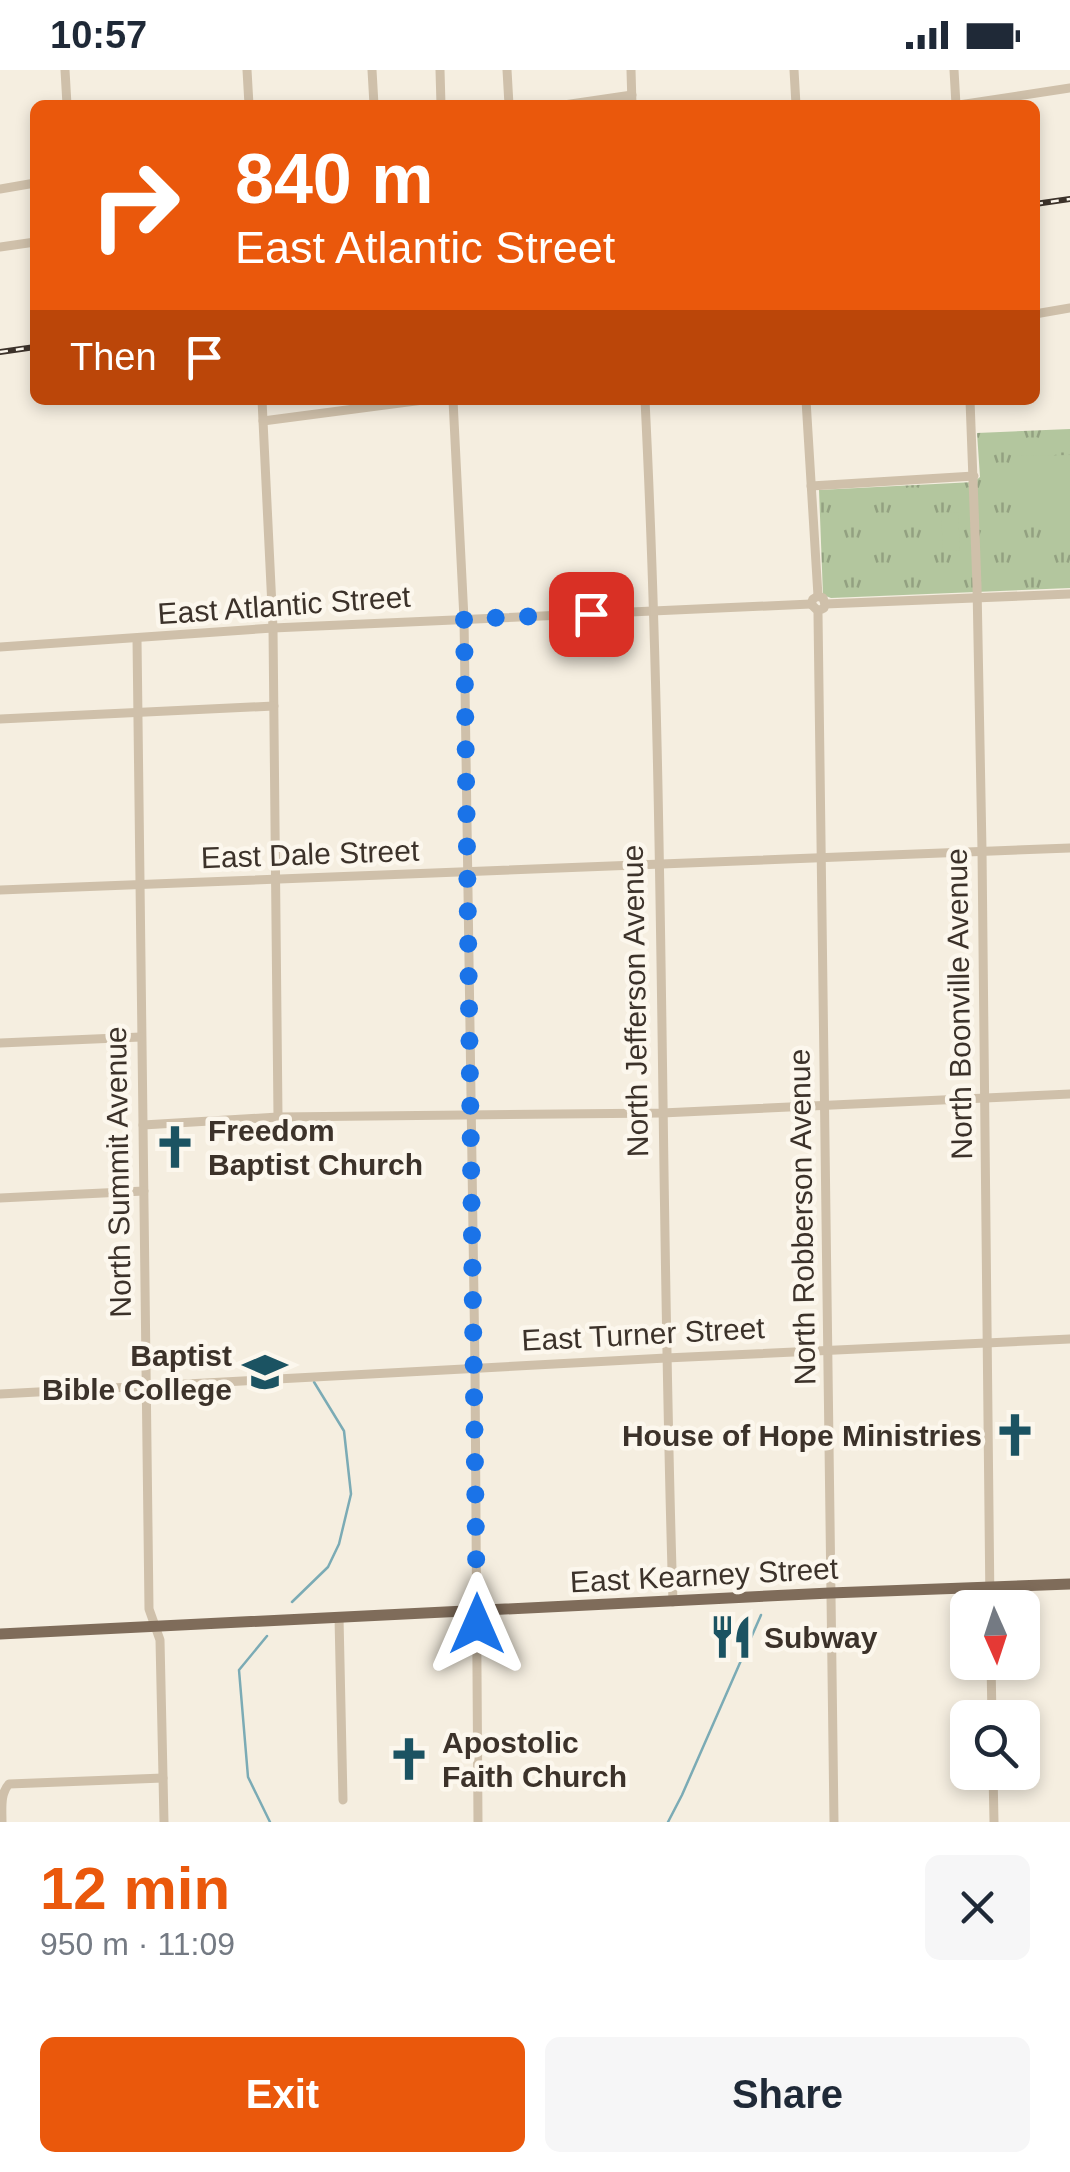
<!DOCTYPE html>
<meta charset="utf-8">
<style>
body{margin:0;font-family:Arial,sans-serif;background:#f6f6f7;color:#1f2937;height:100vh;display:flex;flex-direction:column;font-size:38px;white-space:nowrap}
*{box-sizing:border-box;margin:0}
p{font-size:32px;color:#747a83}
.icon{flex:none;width:55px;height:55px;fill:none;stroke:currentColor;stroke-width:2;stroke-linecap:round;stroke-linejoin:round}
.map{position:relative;height:1752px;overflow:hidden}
.side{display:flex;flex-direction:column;background:#fff;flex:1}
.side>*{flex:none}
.guide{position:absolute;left:30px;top:30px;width:1010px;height:305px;border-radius:15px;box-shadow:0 5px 15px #0003;background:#ea580c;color:#fff;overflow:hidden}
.needle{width:65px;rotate:177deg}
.fabs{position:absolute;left:950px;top:1520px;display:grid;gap:20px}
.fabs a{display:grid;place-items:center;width:90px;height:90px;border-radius:15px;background:#fff;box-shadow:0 5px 15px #0003;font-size:50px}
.pin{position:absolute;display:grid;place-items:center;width:85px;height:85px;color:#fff;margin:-42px;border-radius:20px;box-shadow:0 5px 15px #0006}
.me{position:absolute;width:110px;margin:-55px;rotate:0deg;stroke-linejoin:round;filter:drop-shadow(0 0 8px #0008)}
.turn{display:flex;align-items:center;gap:35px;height:210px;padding:0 40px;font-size:45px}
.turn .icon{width:130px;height:130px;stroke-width:2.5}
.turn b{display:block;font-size:70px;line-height:85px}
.then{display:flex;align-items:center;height:95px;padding:0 40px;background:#0003;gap:20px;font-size:38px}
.round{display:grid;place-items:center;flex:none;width:105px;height:105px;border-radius:15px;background:#f6f6f7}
.head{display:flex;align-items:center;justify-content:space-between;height:170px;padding:0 40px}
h1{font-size:60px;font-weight:700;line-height:75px;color:#ea580c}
.button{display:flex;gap:20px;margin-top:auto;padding:20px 40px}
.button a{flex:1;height:115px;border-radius:15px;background:#ea580c;color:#fff;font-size:40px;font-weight:700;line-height:115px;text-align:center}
.button a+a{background:#f6f6f7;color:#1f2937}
.status{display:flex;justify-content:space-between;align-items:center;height:70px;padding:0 50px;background:#fff;direction:ltr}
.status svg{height:28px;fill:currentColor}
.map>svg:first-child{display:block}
.park{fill:url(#park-tufts)}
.pitch{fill:#b3c69e}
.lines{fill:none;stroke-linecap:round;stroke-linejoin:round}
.stream{stroke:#7babb5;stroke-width:2.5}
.minor{stroke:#cfc0aa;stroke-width:9}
.major{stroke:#7f6c5a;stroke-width:11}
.rail-casing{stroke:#3c322a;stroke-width:6}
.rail{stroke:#fcf7ed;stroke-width:2.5;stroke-dasharray:8;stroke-linecap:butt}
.route{stroke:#1a73e8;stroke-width:18;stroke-dasharray:0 32.4}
.labels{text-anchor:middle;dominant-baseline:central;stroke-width:9;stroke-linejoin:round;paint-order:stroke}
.street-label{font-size:30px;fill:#3c322a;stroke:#fcf7ed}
.poi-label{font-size:30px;font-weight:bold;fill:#3c322a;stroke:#fcf7ed;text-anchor:start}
</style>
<div class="status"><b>10:57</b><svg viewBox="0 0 49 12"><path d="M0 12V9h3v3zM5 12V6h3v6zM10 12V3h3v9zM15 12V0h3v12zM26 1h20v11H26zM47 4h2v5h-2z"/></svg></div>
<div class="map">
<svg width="1070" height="1752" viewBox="0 0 1070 1752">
<defs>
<pattern id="park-tufts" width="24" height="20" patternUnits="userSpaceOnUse" patternTransform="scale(2.5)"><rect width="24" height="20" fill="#b3c69e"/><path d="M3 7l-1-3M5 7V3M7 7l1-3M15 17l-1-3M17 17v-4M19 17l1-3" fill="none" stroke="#93a181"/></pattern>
</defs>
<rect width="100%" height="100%" fill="#f5eee0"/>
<!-- park -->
<polygon class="park" points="1070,359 1070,518 831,528 823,525 819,420 974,412 980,407 977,363"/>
<!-- pitch -->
<g class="pitch">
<polygon points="1070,385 1070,444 1015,444 1015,386"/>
<polygon points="958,442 960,480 943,481 941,443"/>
</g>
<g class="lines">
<!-- stream -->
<g class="stream">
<polyline points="765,1509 766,1500"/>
<polyline points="292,1532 328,1497 339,1474 351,1424 344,1361 314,1312"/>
<polyline points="267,1566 239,1600 248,1707 270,1752"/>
<polyline points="668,1752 682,1725 761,1545"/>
</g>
<!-- minor -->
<g class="minor">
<polyline points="65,0 67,35"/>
<polyline points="247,0 249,35"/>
<polyline points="372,0 374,35"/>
<polyline points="440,0 441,35"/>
<polyline points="507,0 509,35"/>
<polyline points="631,0 632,35"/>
<polyline points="794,0 796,35"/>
<polyline points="954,0 956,35"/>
<polyline points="564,35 632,25"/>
<polyline points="959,35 1070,18"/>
<polyline points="0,119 35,113"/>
<polyline points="0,177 35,172"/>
<polyline points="1035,244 1070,238"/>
<polyline points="262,330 273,558 278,1047"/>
<polyline points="453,330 464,549 475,1298 478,1752"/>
<path d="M645,330C665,730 660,1132 673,1532"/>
<polyline points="806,330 818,526"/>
<polyline points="970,330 977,516 982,780 990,1538"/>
<polyline points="263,351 423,330"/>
<polyline points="811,416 974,406"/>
<polyline points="825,534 1070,524"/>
<polyline points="818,541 824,538 825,534 823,528 818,526 813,529 811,534 818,541 818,544 834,1752"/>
<polyline points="137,569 149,1539 160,1570 164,1752"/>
<polyline points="0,577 273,558 811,534"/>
<polyline points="0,649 274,636"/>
<polyline points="0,820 1070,778"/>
<polyline points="0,973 141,967"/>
<polyline points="143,1055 278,1047 662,1043 1070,1024"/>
<polyline points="0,1128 144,1121"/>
<polyline points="0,1324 666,1288 1070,1269"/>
<polyline points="339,1547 343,1730"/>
<polyline points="991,1592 992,1648"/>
<polyline points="993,1702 994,1752"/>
<path d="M2,1752C2,1738 0,1724 9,1714L163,1708"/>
</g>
<!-- major -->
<polyline class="major" points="0,1564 830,1523 1070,1514"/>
<!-- rail casing -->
<g class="rail-casing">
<g id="rail">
<polyline points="1035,134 1070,129"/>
<polyline points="0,282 35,277"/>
</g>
</g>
<!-- rail -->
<use href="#rail" class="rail"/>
</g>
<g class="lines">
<!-- route -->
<polyline class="route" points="477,1554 464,549 591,544"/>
</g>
<!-- icons -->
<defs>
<g id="church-bare" transform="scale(3.45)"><path d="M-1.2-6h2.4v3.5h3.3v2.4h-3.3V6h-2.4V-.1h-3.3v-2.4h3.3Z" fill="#1b5362" stroke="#fcf7ed" stroke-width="2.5" paint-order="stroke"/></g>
<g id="university-bare" transform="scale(3.45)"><path d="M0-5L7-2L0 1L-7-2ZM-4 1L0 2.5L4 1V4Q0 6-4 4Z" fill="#1b5362" stroke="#fcf7ed" stroke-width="2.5" paint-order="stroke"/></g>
<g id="restaurant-bare" transform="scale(3.45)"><path d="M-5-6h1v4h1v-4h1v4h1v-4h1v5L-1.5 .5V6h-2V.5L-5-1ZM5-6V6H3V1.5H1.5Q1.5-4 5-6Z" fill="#1b5362" stroke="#fcf7ed" stroke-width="2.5" paint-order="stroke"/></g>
</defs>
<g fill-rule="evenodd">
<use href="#church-bare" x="175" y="1077"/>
<use href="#university-bare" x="265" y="1302"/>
<use href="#church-bare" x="1015" y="1365"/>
<use href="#restaurant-bare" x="731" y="1567"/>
<use href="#church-bare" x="409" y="1689"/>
</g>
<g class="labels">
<!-- street labels -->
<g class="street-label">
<text transform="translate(284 535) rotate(-4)">East Atlantic Street</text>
<text transform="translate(310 784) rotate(-2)">East Dale Street</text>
<text transform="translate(635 931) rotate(-91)">North Jefferson Avenue</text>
<text transform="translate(959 934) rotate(-91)">North Boonville Avenue</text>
<text transform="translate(118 1102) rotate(-91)">North Summit Avenue</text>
<text transform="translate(802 1147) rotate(-91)">North Robberson Avenue</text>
<text transform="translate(643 1264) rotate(-3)">East Turner Street</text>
<text transform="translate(704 1505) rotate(-3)">East Kearney Street</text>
</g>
<!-- poi labels -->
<g class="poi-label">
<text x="208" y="1060">Freedom<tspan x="208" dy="34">Baptist Church</tspan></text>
<text x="232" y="1285" text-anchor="end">Baptist<tspan x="232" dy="34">Bible College</tspan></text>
<text x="982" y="1365" text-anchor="end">House of Hope Ministries</text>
<text x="764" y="1567">Subway</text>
<text x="442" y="1672">Apostolic<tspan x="442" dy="34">Faith Church</tspan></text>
</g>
</g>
</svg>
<div class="fabs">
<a><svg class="needle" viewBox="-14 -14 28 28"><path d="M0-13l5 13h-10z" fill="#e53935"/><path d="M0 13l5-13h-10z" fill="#747a83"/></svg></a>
<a><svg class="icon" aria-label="search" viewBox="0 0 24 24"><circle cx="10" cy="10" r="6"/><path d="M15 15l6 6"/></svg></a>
</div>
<div class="pin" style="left:591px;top:544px;background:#d93025"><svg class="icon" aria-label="arrive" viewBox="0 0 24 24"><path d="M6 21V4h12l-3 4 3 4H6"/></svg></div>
<svg class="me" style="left:477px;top:1554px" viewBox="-20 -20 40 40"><path d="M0-17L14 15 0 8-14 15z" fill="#1a73e8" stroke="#fff" stroke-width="4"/></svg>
<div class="guide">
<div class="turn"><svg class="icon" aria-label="right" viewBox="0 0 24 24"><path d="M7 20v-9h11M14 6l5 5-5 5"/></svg><div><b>840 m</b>East Atlantic Street</div></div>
<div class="then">Then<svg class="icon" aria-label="arrive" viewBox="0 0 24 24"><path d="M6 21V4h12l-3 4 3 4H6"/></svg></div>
</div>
</div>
<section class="side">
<div class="head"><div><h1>12 min</h1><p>950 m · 11:09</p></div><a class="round"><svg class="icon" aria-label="close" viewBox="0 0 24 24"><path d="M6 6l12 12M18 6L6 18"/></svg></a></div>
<div class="button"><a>Exit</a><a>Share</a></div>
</section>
